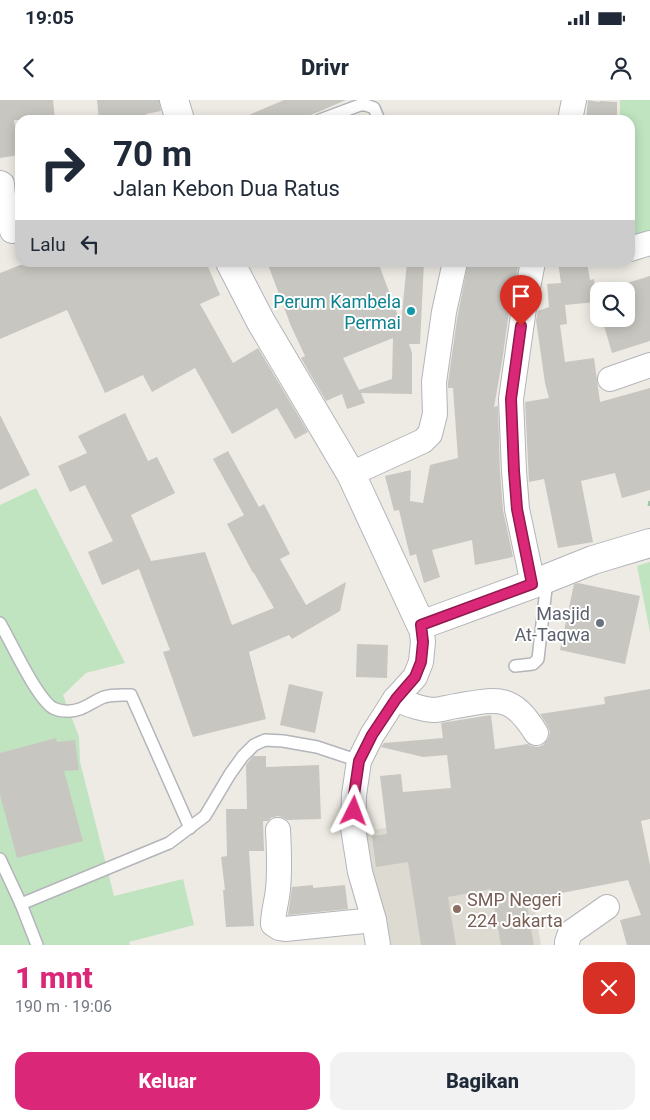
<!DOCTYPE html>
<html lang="id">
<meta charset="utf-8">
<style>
body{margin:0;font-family:Roboto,sans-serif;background:#f2f2f3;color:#1f2937;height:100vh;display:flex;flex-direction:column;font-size:19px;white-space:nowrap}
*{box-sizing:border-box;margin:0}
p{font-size:16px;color:#747a83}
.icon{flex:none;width:28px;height:28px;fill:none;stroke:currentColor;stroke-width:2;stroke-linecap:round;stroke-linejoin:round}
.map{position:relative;height:845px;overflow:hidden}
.panel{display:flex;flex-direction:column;background:#fff;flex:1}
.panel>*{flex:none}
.hud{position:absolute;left:15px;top:15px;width:620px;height:152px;border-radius:15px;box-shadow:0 2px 12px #0003;background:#fff;color:#1f2937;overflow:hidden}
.controls{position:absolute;left:590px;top:182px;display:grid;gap:10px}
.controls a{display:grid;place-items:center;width:45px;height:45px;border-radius:10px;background:#fff;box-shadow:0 2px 12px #0003;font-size:25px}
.pin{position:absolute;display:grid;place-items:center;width:42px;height:42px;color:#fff;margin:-51px -21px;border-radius:50% 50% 50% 0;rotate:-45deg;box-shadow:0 0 5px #0007}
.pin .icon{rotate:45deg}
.me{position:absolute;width:55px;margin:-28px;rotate:3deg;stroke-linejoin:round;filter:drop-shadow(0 0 4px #0008)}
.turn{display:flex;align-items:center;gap:18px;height:105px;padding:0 15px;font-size:22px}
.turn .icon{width:65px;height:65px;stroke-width:2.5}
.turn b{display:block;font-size:35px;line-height:42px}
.then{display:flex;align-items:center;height:48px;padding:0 15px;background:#0003;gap:10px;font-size:19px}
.round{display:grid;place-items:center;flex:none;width:52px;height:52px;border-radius:15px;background:#f2f2f3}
.overview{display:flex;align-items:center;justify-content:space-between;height:85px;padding:0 15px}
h1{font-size:30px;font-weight:800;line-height:38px;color:#db2777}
.primary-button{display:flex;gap:10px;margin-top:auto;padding:10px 15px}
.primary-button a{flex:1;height:58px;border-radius:15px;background:#db2777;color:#fff;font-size:20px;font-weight:800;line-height:58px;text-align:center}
.primary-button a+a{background:#f2f2f3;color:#1f2937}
.status{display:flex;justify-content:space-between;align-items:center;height:35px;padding:0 25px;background:#fff;direction:ltr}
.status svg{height:14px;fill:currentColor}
header{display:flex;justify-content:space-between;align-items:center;height:65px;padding:0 15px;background:#fff;font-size:22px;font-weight:800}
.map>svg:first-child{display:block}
.education{fill:#dddad1}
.green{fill:#c0e4c0}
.building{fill:#c8c6c0;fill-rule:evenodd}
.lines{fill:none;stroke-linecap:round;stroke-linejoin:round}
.service-casing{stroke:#b3b5ba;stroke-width:14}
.minor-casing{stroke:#b3b5ba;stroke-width:26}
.tertiary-casing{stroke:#b3b5ba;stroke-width:30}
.path{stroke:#9ac4a6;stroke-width:3;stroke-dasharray:5 2.5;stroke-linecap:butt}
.service{stroke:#fff;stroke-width:11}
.minor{stroke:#fff;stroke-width:24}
.tertiary{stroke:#fff;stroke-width:28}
.route-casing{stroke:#8e194d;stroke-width:12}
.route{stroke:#db2777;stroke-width:9}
.culture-dot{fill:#0f9aa8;stroke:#fff;stroke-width:2}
.worship-dot{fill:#6b7280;stroke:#fff;stroke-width:2}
.education-dot{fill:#8d6e63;stroke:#fff;stroke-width:2}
.labels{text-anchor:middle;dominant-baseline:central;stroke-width:4;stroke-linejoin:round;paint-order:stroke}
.culture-label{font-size:18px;fill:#0d838f;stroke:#fff;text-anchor:end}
.worship-label{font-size:18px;fill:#5b616d;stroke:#fff;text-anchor:end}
.education-label{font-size:18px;fill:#785e54;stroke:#fff;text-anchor:start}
</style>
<div class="status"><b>19:05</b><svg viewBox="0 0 49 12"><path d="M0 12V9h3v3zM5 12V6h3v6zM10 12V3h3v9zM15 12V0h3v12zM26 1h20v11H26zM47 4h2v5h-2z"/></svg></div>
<header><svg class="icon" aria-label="back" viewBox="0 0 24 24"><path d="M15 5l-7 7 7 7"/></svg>Drivr<svg class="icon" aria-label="person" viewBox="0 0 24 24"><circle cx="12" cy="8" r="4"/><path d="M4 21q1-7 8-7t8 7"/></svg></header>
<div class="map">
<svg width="650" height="845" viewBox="0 0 650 845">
<rect width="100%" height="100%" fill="#edebe3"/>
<!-- education -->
<polygon class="education" points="517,707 541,845 386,845 372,773 366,731"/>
<!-- green -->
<g class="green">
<polygon points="620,0 650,0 650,141 630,148 630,20 620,20"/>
<polygon points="36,388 125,563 86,573 63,595 79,637 80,662 114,796 183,779 194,825 129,842 130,845 0,845 0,405"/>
<polygon points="650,462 650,532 637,466"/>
</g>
<!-- building -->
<g class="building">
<polygon points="0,0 53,0 55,20 14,20 19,55 0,58"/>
<polygon points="97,0 159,0 161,11 146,14 148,20 99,20"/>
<polygon points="284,0 346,0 299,20 237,20"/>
<polygon points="588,0 599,2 600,1 617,2 617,20 586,20"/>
<polygon points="28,162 206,162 220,195 200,204 233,263 258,248 308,332 295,339 277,308 232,334 195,268 152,292 143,275 105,293 67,210 0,239 0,173"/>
<path d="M267,162H378L401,224L407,162H424L420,244H409L412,253V294L361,293L365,303L347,309L342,294L326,301L301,258L305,256L291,226ZM393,238L392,279L359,290L343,258Z"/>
<polygon points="468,162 519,162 510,205 502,262 494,307 498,306 500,372 503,410 513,457 475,465 472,440 432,450 440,477 424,483 416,454 410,456 399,410 394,411 385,376 411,370 410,401 423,403 430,365 458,358 453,288 448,288 448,283 457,219"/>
<polygon points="558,162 587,162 590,180 594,179 595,193 599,192 599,207 596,197 596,202 565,205 567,224 560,225 565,262 594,258 600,302 650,288 650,390 622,398 615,373 581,381 593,442 558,448 544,379 529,382 525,302 549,298 545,283 536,220 538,211 549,207 547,184 561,183"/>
<polygon points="650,176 650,241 612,253 602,219 626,219 626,191 601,191"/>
<polygon points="125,313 148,361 157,357 175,393 131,415 151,461 205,452 232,525 274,508 254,473 253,473 227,424 244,415 213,359 228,351 259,407 264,404 290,454 280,459 306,505 346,482 340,511 292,539 289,535 249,552 266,619 193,637 163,552 170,550 139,469 102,485 88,452 113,441 85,385 70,392 58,366 87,353 78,336"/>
<polygon points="0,315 30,375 0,390"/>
<polygon points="578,483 640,496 625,564 560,550 574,484"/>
<polygon points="357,544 388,545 387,578 356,577"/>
<polygon points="289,584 323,592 315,633 280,625"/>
<polygon points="650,589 650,719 641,721 650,765 650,845 627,845 620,820 641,815 628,780 526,800 534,845 501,845 491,789 448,797 456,845 421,845 408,762 376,767 372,736 387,734 380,676 401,674 403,692 451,688 447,655 423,657 381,647 384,643 443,638 441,623 491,615 495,649 528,644 531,646 538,647 543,645 548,639 550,632 547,625 540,614 605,604 604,597"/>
<polygon points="56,638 57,642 75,640 79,670 64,671 83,741 17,758 0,695 0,653"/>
<polygon points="253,656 266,656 266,667 319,665 321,719 287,720 284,718 278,716 271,718 268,721 263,721 264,751 249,751 254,826 226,827 223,790 225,790 221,757 227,756 226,709 247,709 246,665"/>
<polygon points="313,785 313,788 345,785 348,809 288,815 292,787"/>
</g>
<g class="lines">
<!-- service casing -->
<g class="service-casing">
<g id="service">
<polyline points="320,20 360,5 366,5 374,8 379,20"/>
<path d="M0,523C11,542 36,597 53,608C61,612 72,612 80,609C88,606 96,600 104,597C113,594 122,595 131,595L190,728"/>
<polyline points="515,566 533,564 538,559 547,480"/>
<polyline points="0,759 21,804"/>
<polyline points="37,845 21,804 169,743 205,716 230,674 243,656 254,645 265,640 283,641 317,647 359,661"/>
</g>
</g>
<!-- minor casing -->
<g class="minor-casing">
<g id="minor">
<polyline points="570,20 574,0"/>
<polyline points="0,83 2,84 3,97 10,107 12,131"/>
<polyline points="630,149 650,143"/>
<polyline points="610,279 650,265"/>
<polyline points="351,374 423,341 430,334 435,314 434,282 444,212 455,162"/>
<polyline points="533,484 517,409 514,371 511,299 524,208 533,162"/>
<path d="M395,599C408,604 419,609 433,610C440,610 449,607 456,606C498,599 511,593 536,633"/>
<path d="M278,730C279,749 280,769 278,789C277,801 273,812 273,824L279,828L285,829L374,820"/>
<polyline points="378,845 374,820 360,772 353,728 354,695 359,661 372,635 395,599 415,577 421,562 423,542 421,525"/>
<polyline points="567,845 567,842 570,833 607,807"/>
</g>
</g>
<!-- tertiary casing -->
<g class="tertiary-casing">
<g id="tertiary">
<polyline points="174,0 180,20"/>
<polyline points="230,162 261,222 351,374 421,525 533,484 593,460 650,443"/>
</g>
</g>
<!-- path -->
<polyline class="path" points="650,401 649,406 650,408"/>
<!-- service -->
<use href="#service" class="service"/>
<!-- minor -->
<use href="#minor" class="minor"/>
<!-- tertiary -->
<use href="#tertiary" class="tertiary"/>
</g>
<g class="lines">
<!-- route casing -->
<g class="route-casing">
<polyline id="route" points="354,711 354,695 359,661 372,635 396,599 415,577 421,562 423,542 421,525 532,484 517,409 514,371 511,299 521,226"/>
</g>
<!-- route -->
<use href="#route" class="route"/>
</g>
<!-- markers -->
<circle class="culture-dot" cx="411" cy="211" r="5"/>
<circle class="worship-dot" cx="600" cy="523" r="5"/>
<circle class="education-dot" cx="457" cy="809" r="5"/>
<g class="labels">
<!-- culture labels -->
<g class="culture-label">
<text x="401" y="201">Perum Kambela<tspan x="401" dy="21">Permai</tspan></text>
</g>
<!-- worship labels -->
<g class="worship-label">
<text x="590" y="513">Masjid<tspan x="590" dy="21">At-Taqwa</tspan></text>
</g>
<!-- education labels -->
<g class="education-label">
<text x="467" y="799">SMP Negeri<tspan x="467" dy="21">224 Jakarta</tspan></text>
</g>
</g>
</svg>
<div class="controls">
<a><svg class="icon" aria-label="search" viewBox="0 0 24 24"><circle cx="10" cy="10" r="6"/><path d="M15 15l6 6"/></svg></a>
</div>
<div class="pin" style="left:521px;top:226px;background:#d93025"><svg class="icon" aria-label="arrive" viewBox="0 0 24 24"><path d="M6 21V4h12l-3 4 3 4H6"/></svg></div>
<svg class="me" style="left:354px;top:711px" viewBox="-20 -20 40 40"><path d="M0-17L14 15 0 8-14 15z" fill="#db2777" stroke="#fff" stroke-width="4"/></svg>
<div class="hud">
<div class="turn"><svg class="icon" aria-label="right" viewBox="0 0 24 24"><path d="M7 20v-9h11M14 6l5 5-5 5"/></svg><div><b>70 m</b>Jalan Kebon Dua Ratus</div></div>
<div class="then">Lalu<svg class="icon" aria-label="left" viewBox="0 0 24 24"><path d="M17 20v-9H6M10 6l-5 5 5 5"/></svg></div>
</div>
</div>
<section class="panel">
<div class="overview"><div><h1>1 mnt</h1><p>190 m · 19:06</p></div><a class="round" style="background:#d93025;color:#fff"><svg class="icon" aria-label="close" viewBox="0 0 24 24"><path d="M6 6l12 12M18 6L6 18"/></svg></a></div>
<div class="primary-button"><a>Keluar</a><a>Bagikan</a></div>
</section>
